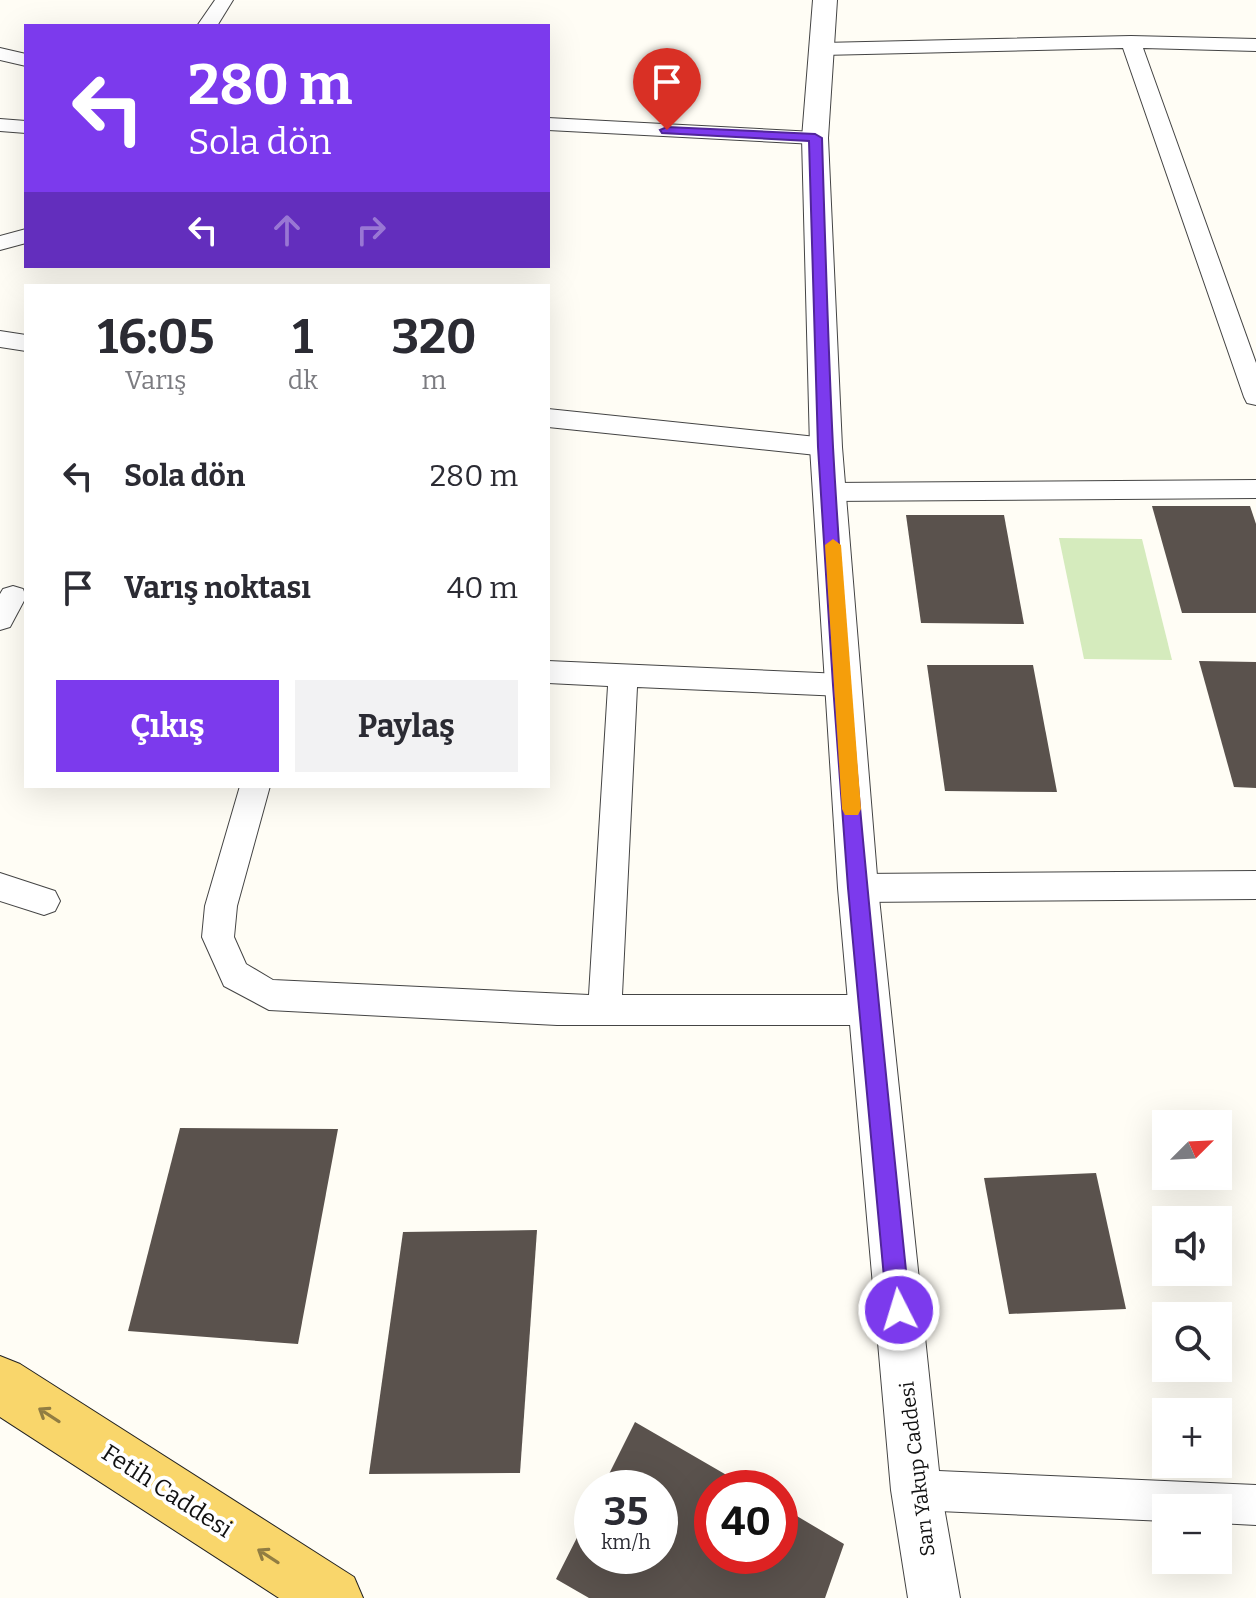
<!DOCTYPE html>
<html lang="tr">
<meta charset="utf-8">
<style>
body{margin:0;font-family:Bitter,serif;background:#f2f2f3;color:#2b2b33;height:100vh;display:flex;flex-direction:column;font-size:30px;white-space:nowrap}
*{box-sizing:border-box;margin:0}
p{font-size:26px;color:#7c7c81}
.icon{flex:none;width:44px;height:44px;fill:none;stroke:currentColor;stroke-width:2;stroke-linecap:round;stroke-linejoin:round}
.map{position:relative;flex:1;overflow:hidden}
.panel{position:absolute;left:24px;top:284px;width:526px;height:504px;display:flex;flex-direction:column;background:#fff;border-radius:0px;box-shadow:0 8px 32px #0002}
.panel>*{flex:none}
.banner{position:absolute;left:24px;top:24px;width:526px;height:244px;border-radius:0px;box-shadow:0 8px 32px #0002;background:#7c3aed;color:#fff;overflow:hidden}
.needle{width:52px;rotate:66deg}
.controls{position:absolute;left:1152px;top:1110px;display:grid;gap:16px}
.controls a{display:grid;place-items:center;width:80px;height:80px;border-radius:0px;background:#fff;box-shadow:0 8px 32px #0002;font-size:40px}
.speed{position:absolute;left:574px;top:1470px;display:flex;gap:16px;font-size:40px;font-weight:700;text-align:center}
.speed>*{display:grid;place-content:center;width:104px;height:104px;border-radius:50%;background:#fff;box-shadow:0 8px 32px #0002;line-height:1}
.speed small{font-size:20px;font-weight:400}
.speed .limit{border:12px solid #d22;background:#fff;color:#111}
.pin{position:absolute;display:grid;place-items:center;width:68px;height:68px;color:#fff;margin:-82px -34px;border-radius:50% 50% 50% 0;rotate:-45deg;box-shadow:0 0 8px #0007}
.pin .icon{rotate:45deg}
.me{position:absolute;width:88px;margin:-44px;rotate:355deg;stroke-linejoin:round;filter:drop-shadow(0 0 6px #0008)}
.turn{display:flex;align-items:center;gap:28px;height:168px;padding:0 32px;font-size:36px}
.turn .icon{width:104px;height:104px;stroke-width:2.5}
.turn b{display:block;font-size:56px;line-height:68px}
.lanes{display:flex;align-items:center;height:76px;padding:0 32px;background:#0003;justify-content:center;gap:40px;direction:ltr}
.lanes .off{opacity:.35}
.eta{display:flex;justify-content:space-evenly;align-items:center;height:136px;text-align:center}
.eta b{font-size:48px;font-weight:700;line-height:56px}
.cta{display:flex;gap:16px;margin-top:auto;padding:16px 32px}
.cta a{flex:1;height:92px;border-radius:0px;background:#7c3aed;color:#fff;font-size:32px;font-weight:700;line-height:92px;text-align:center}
.cta a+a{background:#f2f2f3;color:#2b2b33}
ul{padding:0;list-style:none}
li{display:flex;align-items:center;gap:24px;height:112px;padding:0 32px}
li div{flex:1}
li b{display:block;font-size:30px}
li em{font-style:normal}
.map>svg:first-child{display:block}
.green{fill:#d5ebbd}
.building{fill:#5a524d}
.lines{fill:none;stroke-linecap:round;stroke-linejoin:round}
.minor-casing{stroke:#444;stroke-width:2}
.tertiary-casing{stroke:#444;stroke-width:2}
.primary-casing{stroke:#222;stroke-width:2}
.minor{fill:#fff;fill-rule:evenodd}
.tertiary{fill:#fff;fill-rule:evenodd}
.primary{fill:#f9d66b;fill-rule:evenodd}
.oneway{stroke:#917d42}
.route{fill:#7c3aed;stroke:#51269a;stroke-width:2}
.slow{fill:#f59e0b}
.labels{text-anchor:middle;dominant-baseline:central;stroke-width:8;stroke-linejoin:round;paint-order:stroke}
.street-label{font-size:20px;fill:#111;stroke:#fff}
.near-street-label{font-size:24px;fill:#111;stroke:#fff}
</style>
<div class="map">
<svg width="1256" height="1598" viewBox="0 0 1256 1598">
<rect width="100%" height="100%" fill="#fffdf5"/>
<!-- green -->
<polygon class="green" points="1059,538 1142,539 1172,660 1084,659"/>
<!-- building -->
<g class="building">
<polygon points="1152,506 1250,506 1256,524 1256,613 1182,613"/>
<polygon points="906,515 1004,515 1024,624 921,623"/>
<polygon points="1199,661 1256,662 1256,788 1234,787"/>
<polygon points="927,665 1033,665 1057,792 945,791"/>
<polygon points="180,1128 338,1129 298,1344 128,1331"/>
<polygon points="1096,1173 1126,1309 1009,1314 984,1178"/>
<polygon points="537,1230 520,1473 369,1474 403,1232"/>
<polygon points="635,1422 749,1488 712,1488 712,1556 780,1556 780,1506 844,1544 825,1598 589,1598 556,1579 592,1508 592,1556 660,1556 660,1488 602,1488"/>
</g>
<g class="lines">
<!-- minor casing -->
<g class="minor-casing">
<g id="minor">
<polygon points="215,0 233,0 217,26 197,26"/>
<polygon points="1131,36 1256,39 1256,51 1143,48 1256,363 1256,405 1247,403 1244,397 1123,48 822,55 812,49 822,43"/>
<polygon points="0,48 26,54 26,66 0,60"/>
<polygon points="548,118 815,132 825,138 815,144 548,130"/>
<polygon points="0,119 26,121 26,133 0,131"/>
<polygon points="26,229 26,243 0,250 0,236"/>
<polygon points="0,331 26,335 26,351 0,347"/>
<polygon points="548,409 826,438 835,441 839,447 835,453 826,456 548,427"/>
<polygon points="1256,480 1256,498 829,501 820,499 816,492 820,485 829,483"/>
<polygon points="13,586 23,589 26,597 10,627 0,630 0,594 3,589"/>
<polygon points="548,661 842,674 852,677 856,685 852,693 842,696 637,687 622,995 870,995 882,999 886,1010 882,1021 870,1025 557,1025 269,1010 224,986 202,937 205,906 240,786 270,786 237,906 234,937 246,964 273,980 589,995 608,686 548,683"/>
<polygon points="1256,871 1256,899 858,902 847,898 842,888 847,878 858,874"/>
<polygon points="0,873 55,891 60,901 55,911 44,915 0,901"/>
<polygon points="916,1470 1256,1485 1256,1525 1218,1523 1218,1508 1166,1508 1166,1521 916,1510 902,1504 896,1490 902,1476"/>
</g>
</g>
<!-- tertiary casing -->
<g class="tertiary-casing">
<polygon id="tertiary" points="813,0 837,0 828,138 842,447 878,888 941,1490 960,1598 908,1598 891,1490 838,888 810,447 802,138"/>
</g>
<!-- primary casing -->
<g class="primary-casing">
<polygon id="primary" points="0,1356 20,1364 354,1577 363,1598 279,1598 0,1417"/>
</g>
<!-- minor -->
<use href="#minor" class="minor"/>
<!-- tertiary -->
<use href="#tertiary" class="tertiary"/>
<!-- primary -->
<use href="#primary" class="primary"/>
</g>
<!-- one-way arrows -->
<defs><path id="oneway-shaft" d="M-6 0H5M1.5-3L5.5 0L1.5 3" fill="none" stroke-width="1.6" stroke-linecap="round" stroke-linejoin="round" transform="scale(2)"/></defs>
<g class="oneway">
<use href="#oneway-shaft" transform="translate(49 1415) rotate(-147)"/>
<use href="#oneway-shaft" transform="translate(268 1556) rotate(-147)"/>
</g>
<!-- route -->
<path class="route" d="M667,127L815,134L822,138C825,241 828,344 833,447C849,735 881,1023 910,1310L907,1318L899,1321L891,1318L887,1310L848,888L833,685L818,447L809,141L662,133L660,130Z"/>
<!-- slow -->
<polygon class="slow" points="833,539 841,545 861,809 858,815 845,815 842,809 825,545"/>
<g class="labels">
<!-- street labels -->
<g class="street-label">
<text transform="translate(917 1469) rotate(-97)">Sarı Yakup Caddesi</text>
</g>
<!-- near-street labels -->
<g class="near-street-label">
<text transform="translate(167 1491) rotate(33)">Fetih Caddesi</text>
</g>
</g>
</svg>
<div class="controls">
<a><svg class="needle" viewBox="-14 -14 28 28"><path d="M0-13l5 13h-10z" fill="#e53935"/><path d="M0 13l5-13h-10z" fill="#7c7c81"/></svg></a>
<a><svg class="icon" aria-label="sound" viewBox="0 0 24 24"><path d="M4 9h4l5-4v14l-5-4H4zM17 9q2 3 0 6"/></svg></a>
<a><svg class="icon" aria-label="search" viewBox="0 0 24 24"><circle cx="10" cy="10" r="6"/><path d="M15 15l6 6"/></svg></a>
<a>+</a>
<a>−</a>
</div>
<div class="speed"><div>35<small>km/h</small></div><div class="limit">40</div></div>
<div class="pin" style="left:667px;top:130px;background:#d93025"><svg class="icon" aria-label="arrive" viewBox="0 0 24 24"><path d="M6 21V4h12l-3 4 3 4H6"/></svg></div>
<svg class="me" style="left:899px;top:1310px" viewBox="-20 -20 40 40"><circle r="17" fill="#7c3aed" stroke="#fff" stroke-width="3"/><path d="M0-11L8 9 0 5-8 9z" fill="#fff"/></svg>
<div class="banner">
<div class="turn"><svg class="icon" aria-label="left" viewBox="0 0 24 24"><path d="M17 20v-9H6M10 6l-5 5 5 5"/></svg><div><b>280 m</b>Sola dön</div></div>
<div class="lanes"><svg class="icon" aria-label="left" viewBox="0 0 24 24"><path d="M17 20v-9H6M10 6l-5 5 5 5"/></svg><svg class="icon off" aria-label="ahead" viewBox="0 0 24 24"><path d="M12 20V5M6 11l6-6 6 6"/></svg><svg class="icon off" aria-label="right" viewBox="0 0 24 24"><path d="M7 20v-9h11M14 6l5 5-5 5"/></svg></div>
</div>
<section class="panel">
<div class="eta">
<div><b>16:05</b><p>Varış</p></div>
<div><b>1</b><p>dk</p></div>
<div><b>320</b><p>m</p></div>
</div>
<ul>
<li><svg class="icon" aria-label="left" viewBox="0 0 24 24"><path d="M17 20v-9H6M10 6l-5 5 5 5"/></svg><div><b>Sola dön</b></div><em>280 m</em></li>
<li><svg class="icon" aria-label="arrive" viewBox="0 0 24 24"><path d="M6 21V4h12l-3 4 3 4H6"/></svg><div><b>Varış noktası</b></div><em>40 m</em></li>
</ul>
<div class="cta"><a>Çıkış</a><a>Paylaş</a></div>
</section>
</div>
